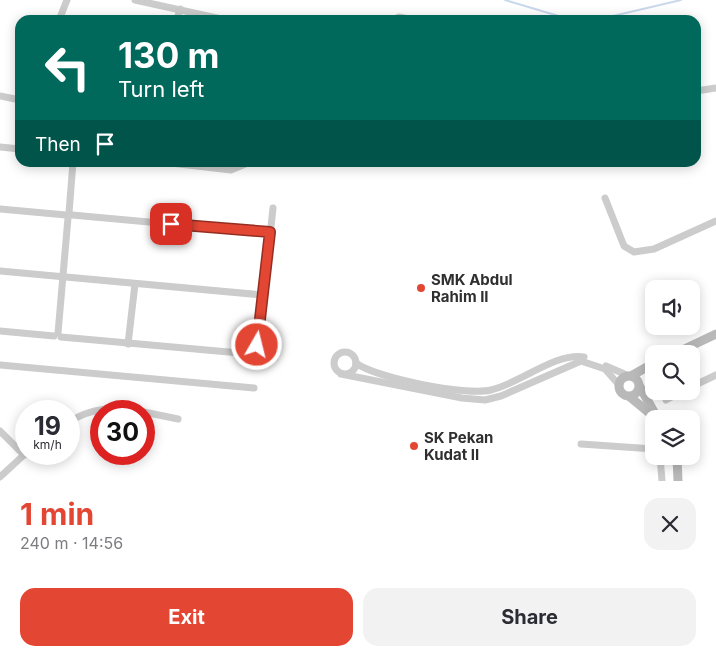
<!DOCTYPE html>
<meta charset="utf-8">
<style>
body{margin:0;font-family:Inter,sans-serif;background:#f2f2f3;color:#2b2b33;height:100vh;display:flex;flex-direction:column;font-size:19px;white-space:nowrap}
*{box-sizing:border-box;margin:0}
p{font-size:16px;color:#7c7c81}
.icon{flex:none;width:28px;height:28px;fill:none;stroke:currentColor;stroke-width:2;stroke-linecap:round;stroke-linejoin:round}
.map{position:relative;height:481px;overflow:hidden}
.drawer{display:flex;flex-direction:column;background:#fff;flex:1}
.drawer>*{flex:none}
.top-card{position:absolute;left:15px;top:15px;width:686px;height:152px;border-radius:15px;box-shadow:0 2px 12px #0003;background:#00695c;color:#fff;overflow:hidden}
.tools{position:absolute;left:645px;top:280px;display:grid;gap:10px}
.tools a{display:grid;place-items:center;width:55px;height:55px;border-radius:10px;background:#fff;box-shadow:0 2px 12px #0003;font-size:25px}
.speed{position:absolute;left:15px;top:400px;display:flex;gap:10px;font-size:25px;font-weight:700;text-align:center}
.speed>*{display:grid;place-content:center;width:65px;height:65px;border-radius:50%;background:#fff;box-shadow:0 2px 12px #0003;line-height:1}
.speed small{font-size:12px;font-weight:400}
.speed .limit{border:8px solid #d22;background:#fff;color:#111}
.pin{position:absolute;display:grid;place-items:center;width:42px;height:42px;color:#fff;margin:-21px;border-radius:10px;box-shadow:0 2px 8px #0006}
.me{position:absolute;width:55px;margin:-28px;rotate:8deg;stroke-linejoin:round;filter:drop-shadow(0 0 4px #0008)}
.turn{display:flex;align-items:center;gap:18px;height:105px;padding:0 20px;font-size:22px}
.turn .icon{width:65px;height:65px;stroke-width:2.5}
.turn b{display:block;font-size:35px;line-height:42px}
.then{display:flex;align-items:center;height:48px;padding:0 20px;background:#0003;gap:10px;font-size:19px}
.round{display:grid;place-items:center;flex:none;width:52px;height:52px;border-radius:15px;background:#f2f2f3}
.overview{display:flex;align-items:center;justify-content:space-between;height:85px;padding:0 20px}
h1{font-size:30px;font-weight:700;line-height:38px;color:#e34734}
.primary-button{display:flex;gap:10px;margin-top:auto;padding:10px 20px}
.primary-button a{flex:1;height:58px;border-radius:15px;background:#e34734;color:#fff;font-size:20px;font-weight:700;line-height:58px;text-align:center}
.primary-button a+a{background:#f2f2f3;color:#2b2b33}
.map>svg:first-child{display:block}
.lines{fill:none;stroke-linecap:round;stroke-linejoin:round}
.stream{stroke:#c9d8eb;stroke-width:2}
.street{stroke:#ccc;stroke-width:7}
.secondary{stroke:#b9b9b9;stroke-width:9}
.route-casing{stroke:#942e22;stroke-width:12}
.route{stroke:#e34734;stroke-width:9}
.poi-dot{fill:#e34734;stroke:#fff;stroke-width:2}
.labels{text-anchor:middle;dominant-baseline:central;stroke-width:5;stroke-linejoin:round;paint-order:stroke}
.poi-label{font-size:15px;font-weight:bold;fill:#2f2f2f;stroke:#fff;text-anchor:start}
</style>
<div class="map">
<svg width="716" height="481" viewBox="0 0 716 481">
<rect width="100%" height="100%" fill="#fff"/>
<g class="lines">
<!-- stream -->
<g class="stream">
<polyline points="505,0 572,20"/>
<polyline points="596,20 681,0"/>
</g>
<!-- street -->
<g class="street">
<polyline points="135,0 226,20"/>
<polyline points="59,20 67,0"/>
<polyline points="177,20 180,9"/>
<polyline points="392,20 399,17 414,20"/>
<polyline points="696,91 716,88"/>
<polyline points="0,96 20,100"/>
<polyline points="0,147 20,149"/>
<polyline points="162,162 231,170 250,162"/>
<polyline points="605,198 624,246 634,252 654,249 716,221"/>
<polyline points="0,209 66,215"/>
<polyline points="69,213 73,162"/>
<polyline points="72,215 270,233"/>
<polyline points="0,271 263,295"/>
<polyline points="0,331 54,336"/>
<polyline points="58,333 68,218"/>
<polyline points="61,337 251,354 257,345 259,337 273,208"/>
<polyline points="128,344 135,284"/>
<circle cx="345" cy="363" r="11"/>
<path d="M356,363C376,378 466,396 491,390C519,384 556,352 584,357"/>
<polyline points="0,365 254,388"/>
<polyline points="606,366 629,376"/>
<polyline points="341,374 462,398 485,400 501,396 581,361 605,369 619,385"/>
<polyline points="691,387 716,375"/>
<polyline points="666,400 683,391"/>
<polyline points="144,412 178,419"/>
<path d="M69,422C91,408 113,406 139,411"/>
<polyline points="0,431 24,455"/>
<polyline points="581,444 654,449"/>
<polyline points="660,456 662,481"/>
<polyline points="0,477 26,453"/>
</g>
<!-- secondary -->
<g class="secondary">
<polyline points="674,354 716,334"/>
<circle cx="629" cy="386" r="10"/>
<polyline points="631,376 654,363"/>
<polyline points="640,387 658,419"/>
<polyline points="630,397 653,416"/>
<polyline points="677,456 678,481"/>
</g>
</g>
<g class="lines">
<!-- route casing -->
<g class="route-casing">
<polyline id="route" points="171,224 270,232 257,345"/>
</g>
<!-- route -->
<use href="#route" class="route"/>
</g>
<!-- markers -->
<g class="poi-dot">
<circle cx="421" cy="288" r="5"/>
<circle cx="414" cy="446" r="5"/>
</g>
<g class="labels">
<!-- poi labels -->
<g class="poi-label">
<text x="431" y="279">SMK Abdul<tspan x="431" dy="17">Rahim II</tspan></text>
<text x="424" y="437">SK Pekan<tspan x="424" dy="17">Kudat II</tspan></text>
</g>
</g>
</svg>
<div class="tools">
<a><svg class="icon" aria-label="sound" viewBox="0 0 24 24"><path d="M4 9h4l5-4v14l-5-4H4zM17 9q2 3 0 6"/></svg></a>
<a><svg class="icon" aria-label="search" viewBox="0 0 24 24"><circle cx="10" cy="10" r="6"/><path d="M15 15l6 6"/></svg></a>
<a><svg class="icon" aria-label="layers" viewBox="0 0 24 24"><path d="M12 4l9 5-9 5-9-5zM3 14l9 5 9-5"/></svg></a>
</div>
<div class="speed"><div>19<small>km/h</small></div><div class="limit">30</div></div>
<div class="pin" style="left:171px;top:224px;background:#d93025"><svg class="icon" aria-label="arrive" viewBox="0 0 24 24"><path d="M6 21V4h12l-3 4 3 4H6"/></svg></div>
<svg class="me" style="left:257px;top:345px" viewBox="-20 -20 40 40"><circle r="17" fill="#e34734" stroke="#fff" stroke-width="3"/><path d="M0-11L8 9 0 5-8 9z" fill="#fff"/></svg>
<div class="top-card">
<div class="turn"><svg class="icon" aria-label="left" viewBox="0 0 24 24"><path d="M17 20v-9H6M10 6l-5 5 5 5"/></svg><div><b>130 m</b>Turn left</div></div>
<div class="then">Then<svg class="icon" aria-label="arrive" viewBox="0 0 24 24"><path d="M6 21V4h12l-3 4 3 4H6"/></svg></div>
</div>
</div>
<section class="drawer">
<div class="overview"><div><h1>1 min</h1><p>240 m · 14:56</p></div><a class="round"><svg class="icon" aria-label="close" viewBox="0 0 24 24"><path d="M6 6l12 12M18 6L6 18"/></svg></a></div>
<div class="primary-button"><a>Exit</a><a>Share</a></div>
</section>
